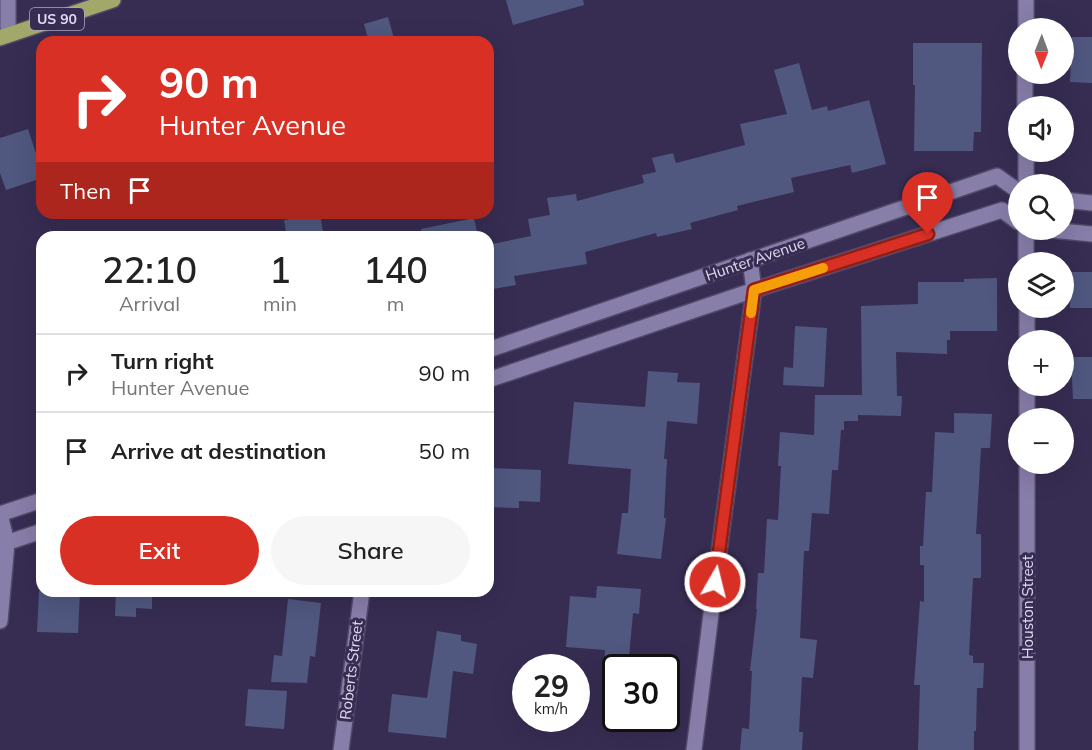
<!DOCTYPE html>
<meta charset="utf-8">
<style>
body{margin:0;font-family:Mulish,sans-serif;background:#f6f6f6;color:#222;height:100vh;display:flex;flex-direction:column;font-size:22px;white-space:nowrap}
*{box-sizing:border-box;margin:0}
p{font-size:20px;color:#767676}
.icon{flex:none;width:33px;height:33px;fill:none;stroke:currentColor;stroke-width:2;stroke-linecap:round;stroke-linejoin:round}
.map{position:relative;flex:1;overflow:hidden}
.panel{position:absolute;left:36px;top:231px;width:458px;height:366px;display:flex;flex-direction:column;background:#fff;border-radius:18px;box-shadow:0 6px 24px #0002}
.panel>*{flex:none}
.top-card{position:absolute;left:36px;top:36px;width:458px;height:183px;border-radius:18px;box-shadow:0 6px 24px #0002;background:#d93025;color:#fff;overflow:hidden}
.needle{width:39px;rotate:181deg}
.controls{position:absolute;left:1008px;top:18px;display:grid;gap:12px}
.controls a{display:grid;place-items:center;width:66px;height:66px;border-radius:50%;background:#fff;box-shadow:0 6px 24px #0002;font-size:30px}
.speed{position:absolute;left:512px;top:654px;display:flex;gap:12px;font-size:30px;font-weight:700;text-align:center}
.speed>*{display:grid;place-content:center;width:78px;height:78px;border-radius:50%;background:#fff;box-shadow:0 6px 24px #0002;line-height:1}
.speed small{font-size:15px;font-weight:400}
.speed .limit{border:3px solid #111;border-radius:9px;background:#fff;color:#111}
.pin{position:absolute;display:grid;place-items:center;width:51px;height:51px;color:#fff;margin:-62px -26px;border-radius:50% 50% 50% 0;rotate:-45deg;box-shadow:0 0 6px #0007}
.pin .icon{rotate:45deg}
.me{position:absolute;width:66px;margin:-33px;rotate:8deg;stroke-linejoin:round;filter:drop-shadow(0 0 4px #0008)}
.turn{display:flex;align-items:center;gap:21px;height:126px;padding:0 24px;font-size:27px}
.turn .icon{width:78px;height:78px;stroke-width:2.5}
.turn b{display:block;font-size:42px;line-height:51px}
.then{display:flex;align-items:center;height:57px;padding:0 24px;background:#0003;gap:12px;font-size:22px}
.eta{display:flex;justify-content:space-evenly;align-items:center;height:102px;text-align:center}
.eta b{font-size:36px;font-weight:600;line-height:42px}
.action{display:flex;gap:12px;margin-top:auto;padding:12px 24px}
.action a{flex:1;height:69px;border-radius:36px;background:#d93025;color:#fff;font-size:24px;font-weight:600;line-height:69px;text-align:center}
.action a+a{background:#f6f6f6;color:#222}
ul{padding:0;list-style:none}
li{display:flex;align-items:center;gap:18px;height:78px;padding:0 24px;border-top:2px solid #e0e0e0}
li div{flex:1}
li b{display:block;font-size:22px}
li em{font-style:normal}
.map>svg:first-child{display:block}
.building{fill:#505880}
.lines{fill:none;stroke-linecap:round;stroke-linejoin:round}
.minor-casing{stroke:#514868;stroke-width:18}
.major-casing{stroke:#514868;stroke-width:18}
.minor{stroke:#887eaa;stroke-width:15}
.major{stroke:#a2a76a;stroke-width:15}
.route-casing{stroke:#8d1f18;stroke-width:15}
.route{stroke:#d93025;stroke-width:10}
.slow{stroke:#f59e0b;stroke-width:10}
.labels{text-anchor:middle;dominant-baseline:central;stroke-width:6;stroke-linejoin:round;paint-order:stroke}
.shield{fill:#372d53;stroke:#ada7c3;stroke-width:1.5}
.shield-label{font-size:14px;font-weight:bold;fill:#e0dbf3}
.street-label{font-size:15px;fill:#e0dbf3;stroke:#372d53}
</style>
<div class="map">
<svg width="1092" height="750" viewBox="0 0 1092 750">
<rect width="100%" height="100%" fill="#372d53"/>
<!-- building -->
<g class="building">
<polygon points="506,0 583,0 584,5 513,25"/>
<polygon points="388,17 395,42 369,42 364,24"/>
<polygon points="1072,37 1092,37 1092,83 1070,82"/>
<polygon points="913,43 982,43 981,132 974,132 973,151 914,151 915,85 913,85"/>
<polygon points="799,63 812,110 827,106 828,111 869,100 886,164 852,173 850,165 791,178 794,192 737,206 738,210 690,223 692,229 657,237 656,233 585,252 587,264 514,276 516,285 488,290 488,245 531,236 528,219 550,215 547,198 576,194 577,201 644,183 642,175 656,172 652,158 673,153 676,163 745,145 740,124 787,114 774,70"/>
<polygon points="28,129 42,172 42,178 6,190 0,173 0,138"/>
<polygon points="320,214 324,237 287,237 284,220"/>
<polygon points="474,218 478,237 422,237 421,229"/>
<rect x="1070" y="272" width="22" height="36"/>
<polygon points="997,278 997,331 950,331 950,340 947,340 947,354 896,352 897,396 902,396 901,416 858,415 858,421 844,421 844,430 841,430 838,470 832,470 829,514 812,513 809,551 804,551 800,638 817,640 813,678 802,677 799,732 803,732 802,750 740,750 742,728 749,729 752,671 750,671 757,609 756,609 758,573 764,573 767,519 778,520 781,466 778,466 780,432 814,435 815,395 862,395 861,306 918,304 918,282 964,282 964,279"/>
<polygon points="795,326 827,328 824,387 783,385 784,367 793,368"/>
<polygon points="1071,357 1092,357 1092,399 1073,399"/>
<polygon points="648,371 678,373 677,382 700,383 697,424 667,421 664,459 667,459 664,518 666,518 661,559 617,554 622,513 628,513 631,469 568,464 574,402 645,407"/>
<polygon points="954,413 992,414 990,448 981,448 976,534 981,534 981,578 973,578 969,655 973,656 973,663 984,663 983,688 977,688 976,731 974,731 974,750 918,750 920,685 914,685 920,601 924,602 924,565 920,565 920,546 923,546 926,492 932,492 935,432 954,433"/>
<polygon points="488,468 541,470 540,502 519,501 519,508 488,507"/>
<polygon points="597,586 641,589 639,614 633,613 628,668 604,668 605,650 566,647 570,596 596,598"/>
<polygon points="39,591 80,591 78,633 37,632"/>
<polygon points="116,591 152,591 152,609 136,608 136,617 115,616"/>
<polygon points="288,599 321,603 315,657 310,656 307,683 271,682 274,655 282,656"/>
<polygon points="437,631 461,635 461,641 477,644 473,674 453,671 446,738 388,732 392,694 427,698"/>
<polygon points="248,689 287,691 284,729 245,726"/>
</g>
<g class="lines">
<!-- minor casing -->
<g class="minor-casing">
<g id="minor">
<polyline points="8,0 8,35"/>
<polyline points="1026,28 1026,0"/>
<polyline points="1025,74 1025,106"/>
<polyline points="1026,152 1026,184"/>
<polyline points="1064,200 1092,203"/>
<polyline points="1026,230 1026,262"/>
<polyline points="1051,230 1092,234"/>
<polyline points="1027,308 1027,340"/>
<polyline points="488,350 997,176 1018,191"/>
<polyline points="488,380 754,290 1002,210 1018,222"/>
<polyline points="1027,386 1027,418"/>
<polyline points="1027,464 1027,750"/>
<polyline points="0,514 42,500"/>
<polyline points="0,545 42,531"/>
<polyline points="0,621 7,543 0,514"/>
<polyline points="341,750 362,591"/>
<polyline points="694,750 715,582 754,290 750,260"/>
</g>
</g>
<!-- major casing -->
<g class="major-casing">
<polyline id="major" points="0,38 113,0"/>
</g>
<!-- minor -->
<use href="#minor" class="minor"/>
<!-- major -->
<use href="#major" class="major"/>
</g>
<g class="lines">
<!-- route casing -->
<g class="route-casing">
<polyline id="route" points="715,582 754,290 928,234"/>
</g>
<!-- route -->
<use href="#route" class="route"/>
<!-- slow -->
<polyline class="slow" points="751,313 754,290 823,268"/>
</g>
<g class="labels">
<!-- shield labels -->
<rect class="shield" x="30" y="8" width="54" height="22" rx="4.5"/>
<g class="shield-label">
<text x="57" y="19">US 90</text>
</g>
<!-- street labels -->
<g class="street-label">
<text transform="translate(755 259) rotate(-19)">Hunter Avenue</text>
<text transform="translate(1027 607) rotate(-90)">Houston Street</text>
<text transform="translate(351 670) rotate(-83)">Roberts Street</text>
</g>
</g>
</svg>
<div class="controls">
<a><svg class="needle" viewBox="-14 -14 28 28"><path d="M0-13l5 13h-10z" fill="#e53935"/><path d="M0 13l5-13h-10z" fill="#767676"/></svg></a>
<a><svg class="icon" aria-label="sound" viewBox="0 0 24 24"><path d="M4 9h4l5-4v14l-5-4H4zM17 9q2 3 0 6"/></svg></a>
<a><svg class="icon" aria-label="search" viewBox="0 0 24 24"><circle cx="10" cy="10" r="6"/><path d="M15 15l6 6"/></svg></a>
<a><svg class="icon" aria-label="layers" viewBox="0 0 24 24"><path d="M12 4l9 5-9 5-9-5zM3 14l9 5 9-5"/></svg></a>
<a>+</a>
<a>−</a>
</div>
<div class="speed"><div>29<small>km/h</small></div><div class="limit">30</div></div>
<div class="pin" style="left:928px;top:234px;background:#d93025"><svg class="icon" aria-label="arrive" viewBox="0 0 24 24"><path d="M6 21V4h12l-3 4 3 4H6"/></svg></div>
<svg class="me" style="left:715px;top:582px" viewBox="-20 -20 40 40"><circle r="17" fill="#d93025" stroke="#fff" stroke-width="3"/><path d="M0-11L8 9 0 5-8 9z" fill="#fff"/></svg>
<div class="top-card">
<div class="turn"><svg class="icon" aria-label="right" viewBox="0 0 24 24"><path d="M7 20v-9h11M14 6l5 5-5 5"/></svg><div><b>90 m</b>Hunter Avenue</div></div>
<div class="then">Then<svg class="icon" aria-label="arrive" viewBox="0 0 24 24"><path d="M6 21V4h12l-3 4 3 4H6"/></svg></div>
</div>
<section class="panel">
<div class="eta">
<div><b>22:10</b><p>Arrival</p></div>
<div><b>1</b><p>min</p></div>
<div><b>140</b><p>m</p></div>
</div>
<ul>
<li><svg class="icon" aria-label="right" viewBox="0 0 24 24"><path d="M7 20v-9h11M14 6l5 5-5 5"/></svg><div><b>Turn right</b><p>Hunter Avenue</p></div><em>90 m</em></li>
<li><svg class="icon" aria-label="arrive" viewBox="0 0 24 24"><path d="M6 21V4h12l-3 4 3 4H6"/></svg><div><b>Arrive at destination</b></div><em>50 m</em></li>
</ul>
<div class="action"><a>Exit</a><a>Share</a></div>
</section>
</div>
